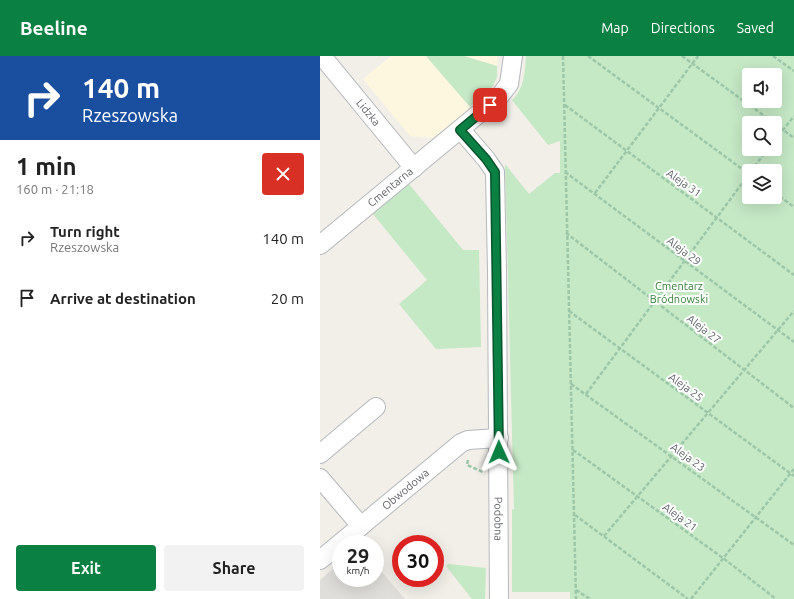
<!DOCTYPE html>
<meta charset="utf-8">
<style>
body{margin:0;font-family:Ubuntu,sans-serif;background:#f2f2f2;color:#222;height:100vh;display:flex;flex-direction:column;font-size:15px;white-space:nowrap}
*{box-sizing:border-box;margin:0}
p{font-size:13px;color:#767676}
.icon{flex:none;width:22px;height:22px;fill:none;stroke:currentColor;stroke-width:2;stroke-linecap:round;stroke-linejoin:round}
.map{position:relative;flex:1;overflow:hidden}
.drawer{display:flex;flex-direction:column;background:#fff;width:320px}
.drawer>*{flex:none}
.banner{background:#1a4fa0;color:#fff;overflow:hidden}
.buttons{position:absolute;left:422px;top:12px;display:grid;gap:8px}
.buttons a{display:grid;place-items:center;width:40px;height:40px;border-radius:4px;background:#fff;box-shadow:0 4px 16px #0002;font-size:20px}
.speed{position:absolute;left:12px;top:479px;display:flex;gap:8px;font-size:20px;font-weight:700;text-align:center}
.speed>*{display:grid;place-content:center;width:52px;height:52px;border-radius:50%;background:#fff;box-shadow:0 4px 16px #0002;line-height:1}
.speed small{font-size:10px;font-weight:400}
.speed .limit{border:6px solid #d22;background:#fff;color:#111}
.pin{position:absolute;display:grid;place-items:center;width:34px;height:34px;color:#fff;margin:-17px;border-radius:8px;box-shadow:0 2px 6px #0006}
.me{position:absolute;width:44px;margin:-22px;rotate:359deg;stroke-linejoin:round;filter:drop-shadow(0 0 3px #0008)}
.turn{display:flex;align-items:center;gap:14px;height:84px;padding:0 16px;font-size:18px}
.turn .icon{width:52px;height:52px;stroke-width:2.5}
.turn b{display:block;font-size:28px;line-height:34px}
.round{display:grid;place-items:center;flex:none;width:42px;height:42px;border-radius:4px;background:#f2f2f2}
.overview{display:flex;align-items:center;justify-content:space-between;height:68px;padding:0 16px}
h1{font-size:24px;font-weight:700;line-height:30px}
.action{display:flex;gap:8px;margin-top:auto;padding:8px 16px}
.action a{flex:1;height:46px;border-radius:4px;background:#0b8043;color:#fff;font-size:16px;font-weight:700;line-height:46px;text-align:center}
.action a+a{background:#f2f2f2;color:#222}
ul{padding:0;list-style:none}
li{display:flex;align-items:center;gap:12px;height:60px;padding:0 16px}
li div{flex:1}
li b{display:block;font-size:15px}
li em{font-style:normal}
header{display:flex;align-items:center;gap:24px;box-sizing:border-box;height:56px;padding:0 20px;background:#0b8043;color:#fff}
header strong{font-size:19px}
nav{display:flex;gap:22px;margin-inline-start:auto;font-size:14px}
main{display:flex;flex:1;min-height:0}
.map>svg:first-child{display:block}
.commercial{fill:#fef7e0}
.industrial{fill:#e0deda}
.green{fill:#c5e8c5;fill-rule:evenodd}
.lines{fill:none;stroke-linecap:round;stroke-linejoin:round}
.street-casing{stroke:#b5b8bc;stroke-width:20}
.path{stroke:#9cc7a9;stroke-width:2.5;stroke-dasharray:4 2;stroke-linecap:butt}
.street{stroke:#fff;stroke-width:18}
.route-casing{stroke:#07532c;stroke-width:10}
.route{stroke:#0b8043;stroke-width:7}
.labels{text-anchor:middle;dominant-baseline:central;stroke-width:4;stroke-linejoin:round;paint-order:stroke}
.street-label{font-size:11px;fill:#5f6368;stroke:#fff}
.park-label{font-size:11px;fill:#348238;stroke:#fff}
</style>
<header>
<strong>Beeline</strong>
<nav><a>Map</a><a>Directions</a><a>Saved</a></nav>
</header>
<main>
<section class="drawer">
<div class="banner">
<div class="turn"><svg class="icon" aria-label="right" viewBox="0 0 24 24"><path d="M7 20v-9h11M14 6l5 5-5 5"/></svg><div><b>140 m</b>Rzeszowska</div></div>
</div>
<div class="overview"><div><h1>1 min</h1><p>160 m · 21:18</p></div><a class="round" style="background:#d93025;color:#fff"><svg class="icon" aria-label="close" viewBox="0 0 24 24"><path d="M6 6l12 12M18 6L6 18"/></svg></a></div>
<ul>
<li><svg class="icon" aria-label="right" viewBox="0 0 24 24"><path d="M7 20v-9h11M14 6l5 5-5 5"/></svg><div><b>Turn right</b><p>Rzeszowska</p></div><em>140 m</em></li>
<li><svg class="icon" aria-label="arrive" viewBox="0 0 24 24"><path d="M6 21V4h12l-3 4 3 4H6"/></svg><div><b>Arrive at destination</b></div><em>20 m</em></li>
</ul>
<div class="action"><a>Exit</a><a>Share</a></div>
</section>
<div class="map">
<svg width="474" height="543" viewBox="0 0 474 543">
<rect width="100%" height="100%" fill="#f1efe8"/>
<!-- commercial -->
<g class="commercial">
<polygon points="71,0 106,0 151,52 113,82 90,80 43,23"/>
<polygon points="144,0 178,0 177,10 168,7"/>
</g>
<!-- industrial -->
<polygon class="industrial" points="21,506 21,522 55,522 55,508 85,543 0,543 0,524"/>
<!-- green -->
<g class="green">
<polygon points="106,0 144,0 177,10 177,21 173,30 150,51"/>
<path d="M206,0H474V543H250V536H192V454L194,453L185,108L209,138L235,117H240V85L228,89L192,44C204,34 205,15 206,0ZM429,19H455V45H429ZM429,67H455V93H429ZM429,115H455V141H429Z"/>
<polygon points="89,128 143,194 159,194 161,291 116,293 79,248 107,224 53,158"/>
<polygon points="129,508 166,512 165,543 152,543 126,510"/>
</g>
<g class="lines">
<!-- street casing -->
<g class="street-casing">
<g id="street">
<path id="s1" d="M2,0L94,112"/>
<path id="s2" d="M141,74L166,103L175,116L177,215L179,543"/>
<path id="s3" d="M0,189L179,41L189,28L193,0"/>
<polyline points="0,398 56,351"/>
<polyline points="0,422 41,470"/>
<path id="s4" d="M0,504L141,387L148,384L179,382"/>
</g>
</g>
<!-- path -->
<g class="path">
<polyline points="243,0 256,543"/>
<polyline points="268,0 429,118"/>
<polyline points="362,0 454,67"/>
<polyline points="453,0 474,15"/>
<polyline points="245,49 474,219"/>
<polyline points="455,68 474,82"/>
<polyline points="455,84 474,60"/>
<polyline points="431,115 448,93"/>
<polyline points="245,116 474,286"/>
<polyline points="275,137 378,0"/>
<polyline points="455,137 474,151"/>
<polyline points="246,177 474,352"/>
<polyline points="249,255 474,420"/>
<polyline points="251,328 474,489"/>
<polyline points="266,338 429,118"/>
<polyline points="253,394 403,502 456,543"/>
<polyline points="148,404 147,409 163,416"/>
<polyline points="255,459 368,543"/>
<polyline points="284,480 474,255"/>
<polyline points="256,534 270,543"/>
<polyline points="371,543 474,413"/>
</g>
<!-- street -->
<use href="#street" class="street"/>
</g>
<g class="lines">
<!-- route casing -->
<g class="route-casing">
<polyline id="route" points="170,49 140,74 166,103 175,116 179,396"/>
</g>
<!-- route -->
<use href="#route" class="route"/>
</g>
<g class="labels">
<!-- street labels -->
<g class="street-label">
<text stroke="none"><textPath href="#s1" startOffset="73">Lidzka</textPath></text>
<text transform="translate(364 127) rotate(35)">Aleja 31</text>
<text stroke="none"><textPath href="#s3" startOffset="91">Cmentarna</textPath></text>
<text transform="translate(364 195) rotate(37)">Aleja 29</text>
<text transform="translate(384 273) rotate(38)">Aleja 27</text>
<text transform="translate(366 331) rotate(36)">Aleja 25</text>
<text transform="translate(368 401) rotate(36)">Aleja 23</text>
<text stroke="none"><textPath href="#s4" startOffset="111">Obwodowa</textPath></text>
<text transform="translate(360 461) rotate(36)">Aleja 21</text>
<text stroke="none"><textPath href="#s2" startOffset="401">Podobna</textPath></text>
</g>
<!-- park labels -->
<g class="park-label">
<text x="359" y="230">Cmentarz<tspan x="359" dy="13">Bródnowski</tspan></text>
</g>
</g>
</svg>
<div class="buttons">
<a><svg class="icon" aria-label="sound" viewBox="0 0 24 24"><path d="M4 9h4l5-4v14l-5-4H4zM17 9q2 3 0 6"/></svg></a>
<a><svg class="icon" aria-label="search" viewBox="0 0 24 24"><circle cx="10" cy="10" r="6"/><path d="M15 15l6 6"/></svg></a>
<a><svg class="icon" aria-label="layers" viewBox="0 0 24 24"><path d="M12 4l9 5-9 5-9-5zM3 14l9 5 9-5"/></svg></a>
</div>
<div class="speed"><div>29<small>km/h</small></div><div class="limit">30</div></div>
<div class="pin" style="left:170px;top:49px;background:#d93025"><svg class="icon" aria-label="arrive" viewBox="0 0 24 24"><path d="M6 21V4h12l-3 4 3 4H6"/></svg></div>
<svg class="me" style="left:179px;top:396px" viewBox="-20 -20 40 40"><path d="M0-17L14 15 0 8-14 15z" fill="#0b8043" stroke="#fff" stroke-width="4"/></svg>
</div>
</main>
